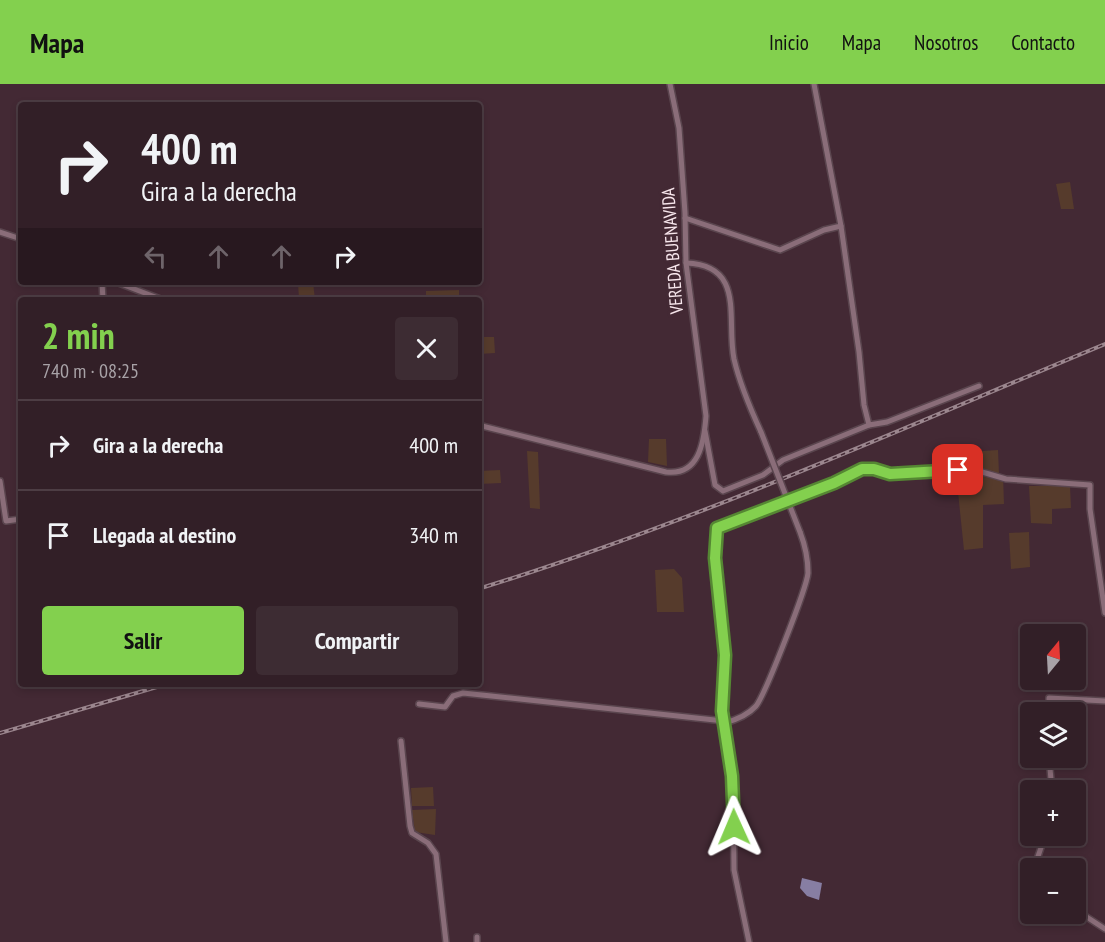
<!DOCTYPE html>
<html lang="es">
<meta charset="utf-8">
<style>
body{margin:0;font-family:"PT Sans Narrow",sans-serif;background:#3d2c33;color:#f1f3f6;height:100vh;display:flex;flex-direction:column;font-size:22px;white-space:nowrap}
*{box-sizing:border-box;margin:0}
p{font-size:20px;color:#a8a2a7}
.icon{flex:none;width:33px;height:33px;fill:none;stroke:currentColor;stroke-width:2;stroke-linecap:round;stroke-linejoin:round}
.map{position:relative;flex:1;overflow:hidden}
.sheet{position:absolute;left:18px;top:213px;width:464px;height:390px;display:flex;flex-direction:column;background:#321f27;border-radius:6px;box-shadow:0 3px 9px #0003,0 0 0 2px #4d3d44}
.sheet>*{flex:none}
.top-card{position:absolute;left:18px;top:18px;width:464px;height:183px;border-radius:6px;box-shadow:0 3px 9px #0003,0 0 0 2px #4d3d44;background:#321f27;color:#f1f3f6;overflow:hidden}
.needle{width:39px;rotate:18deg}
.controls{position:absolute;left:1020px;top:540px;display:grid;gap:12px}
.controls a{display:grid;place-items:center;width:66px;height:66px;border-radius:6px;background:#321f27;box-shadow:0 3px 9px #0003,0 0 0 2px #4d3d44;font-size:30px}
.pin{position:absolute;display:grid;place-items:center;width:51px;height:51px;color:#fff;margin:-26px;border-radius:12px;box-shadow:0 3px 9px #0006}
.me{position:absolute;width:66px;margin:-33px;rotate:359deg;stroke-linejoin:round;filter:drop-shadow(0 0 4px #0008)}
.turn{display:flex;align-items:center;gap:21px;height:126px;padding:0 24px;font-size:27px}
.turn .icon{width:78px;height:78px;stroke-width:2.5}
.turn b{display:block;font-size:42px;line-height:51px}
.lanes{display:flex;align-items:center;height:57px;padding:0 24px;background:#0003;justify-content:center;gap:30px;direction:ltr}
.lanes .off{opacity:.35}
.round{display:grid;place-items:center;flex:none;width:63px;height:63px;border-radius:6px;background:#3d2c33}
.summary{display:flex;align-items:center;justify-content:space-between;height:102px;padding:0 24px}
h1{font-size:36px;font-weight:700;line-height:45px;color:#83d04e}
.action{display:flex;gap:12px;margin-top:auto;padding:12px 24px}
.action a{flex:1;height:69px;border-radius:6px;background:#83d04e;color:#111;font-size:24px;font-weight:700;line-height:69px;text-align:center}
.action a+a{background:#3d2c33;color:#f1f3f6}
ul{padding:0;list-style:none}
li{display:flex;align-items:center;gap:18px;height:90px;padding:0 24px;border-top:2px solid #4d3d44}
li div{flex:1}
li b{display:block;font-size:22px}
li em{font-style:normal}
header{display:flex;align-items:center;gap:36px;box-sizing:border-box;height:84px;padding:0 30px;background:#83d04e;color:#111}
header strong{font-size:28px}
nav{display:flex;gap:33px;margin-inline-start:auto;font-size:21px}
.map>svg:first-child{display:block}
.green{fill:#563b2c}
.water{fill:#877ea3}
.lines{fill:none;stroke-linecap:round;stroke-linejoin:round}
.street-casing{stroke:#5a454e;stroke-width:8}
.street{stroke:#8a6d79;stroke-width:5}
.rail-casing{stroke:#9b868e;stroke-width:4}
.rail{stroke:#432934;stroke-width:1.5;stroke-dasharray:4.5;stroke-linecap:butt}
.street-bridge-casing{stroke:#5a454e;stroke-width:8;stroke-linecap:butt}
.street-bridge{stroke:#8a6d79;stroke-width:5}
.route-casing{stroke:#558733;stroke-width:15}
.route{stroke:#83d04e;stroke-width:10}
.labels{text-anchor:middle;dominant-baseline:central;stroke-width:6;stroke-linejoin:round;paint-order:stroke}
.street-label{font-size:18px;fill:#f7e6ec;stroke:#432934}
</style>
<header>
<strong>Mapa</strong>
<nav><a>Inicio</a><a>Mapa</a><a>Nosotros</a><a>Contacto</a></nav>
</header>
<div class="map">
<svg width="1105" height="858" viewBox="0 0 1105 858">
<rect width="100%" height="100%" fill="#432934"/>
<!-- green -->
<g class="green">
<polygon points="1070,98 1074,125 1061,125 1056,100"/>
<polygon points="298,198 313,198 315,216 299,216"/>
<polygon points="459,206 459,216 426,216 426,207"/>
<polygon points="479,253 494,253 495,269 479,270"/>
<polygon points="649,355 666,355 667,382 648,378"/>
<polygon points="998,366 999,390 1003,391 1004,420 983,421 983,464 964,466 956,389 966,388 967,368"/>
<polygon points="527,367 538,368 540,425 530,424"/>
<polygon points="500,386 501,399 479,400 479,387"/>
<polygon points="1029,402 1070,402 1071,424 1052,425 1052,440 1031,439"/>
<polygon points="1029,448 1030,483 1011,485 1009,449"/>
<polygon points="674,485 682,494 684,528 657,528 655,486"/>
<polygon points="433,703 434,722 412,722 411,704"/>
<polygon points="436,725 435,751 415,748 412,726"/>
</g>
<!-- water -->
<polygon class="water" points="802,794 822,799 819,816 807,812 800,804"/>
<g class="lines">
<!-- street casing -->
<g class="street-casing">
<g id="street">
<polyline points="685,134 780,166 824,146 841,142 814,0"/>
<polyline points="841,142 859,268 864,321 869,341 887,338 979,302"/>
<polyline points="0,148 21,155"/>
<path d="M686,179C746,181 726,235 734,275C740,301 750,324 761,348"/>
<polyline points="102,198 103,216"/>
<polyline points="116,198 163,216"/>
<path d="M478,341L666,388C699,392 704,359 706,332L686,179L685,129L679,44L670,0"/>
<polyline points="705,347 715,401 723,407 763,391 783,376 869,341"/>
<polyline points="0,397 6,437 21,435"/>
<polyline points="419,620 445,623 453,612 463,609 724,637"/>
<polyline points="1049,628 1049,614 1105,617"/>
<path d="M724,639C736,636 747,632 756,622C765,611 807,503 808,489C808,475 805,461 800,448"/>
<polyline points="401,657 410,742 412,749 428,759 436,770 446,858"/>
<polyline points="1049,674 1052,706"/>
<polyline points="1034,784 1045,752"/>
<polyline points="1076,826 1105,845"/>
<polyline points="477,853 477,858"/>
<polyline points="749,858 734,786 733,692 722,627 725,571 715,474 715,449 719,442 834,399 866,384 890,390 972,385 1006,395 1090,401 1090,425 1105,529"/>
</g>
</g>
<!-- street -->
<use href="#street" class="street"/>
<!-- rail casing -->
<g class="rail-casing">
<g id="rail">
<path d="M478,505C693,439 898,346 1105,260"/>
<polyline points="0,649 167,600"/>
</g>
</g>
<!-- rail -->
<use href="#rail" class="rail"/>
<!-- street-bridge casing -->
<g class="street-bridge-casing">
<polyline id="street-bridge" points="761,348 800,448"/>
</g>
<!-- street-bridge -->
<use href="#street-bridge" class="street-bridge"/>
</g>
<g class="lines">
<!-- route casing -->
<g class="route-casing">
<polyline id="route" points="734,743 732,692 722,627 725,571 715,474 717,444 834,399 862,385 874,385 890,390 958,386"/>
</g>
<!-- route -->
<use href="#route" class="route"/>
</g>
<g class="labels">
<!-- street labels -->
<g class="street-label">
<text transform="translate(672 167) rotate(-94)">VEREDA BUENAVIDA</text>
</g>
</g>
</svg>
<div class="controls">
<a><svg class="needle" viewBox="-14 -14 28 28"><path d="M0-13l5 13h-10z" fill="#e53935"/><path d="M0 13l5-13h-10z" fill="#a8a2a7"/></svg></a>
<a><svg class="icon" aria-label="layers" viewBox="0 0 24 24"><path d="M12 4l9 5-9 5-9-5zM3 14l9 5 9-5"/></svg></a>
<a>+</a>
<a>−</a>
</div>
<div class="pin" style="left:958px;top:386px;background:#d93025"><svg class="icon" aria-label="arrive" viewBox="0 0 24 24"><path d="M6 21V4h12l-3 4 3 4H6"/></svg></div>
<svg class="me" style="left:734px;top:743px" viewBox="-20 -20 40 40"><path d="M0-17L14 15 0 8-14 15z" fill="#83d04e" stroke="#fff" stroke-width="4"/></svg>
<div class="top-card">
<div class="turn"><svg class="icon" aria-label="right" viewBox="0 0 24 24"><path d="M7 20v-9h11M14 6l5 5-5 5"/></svg><div><b>400 m</b>Gira a la derecha</div></div>
<div class="lanes"><svg class="icon off" aria-label="left" viewBox="0 0 24 24"><path d="M17 20v-9H6M10 6l-5 5 5 5"/></svg><svg class="icon off" aria-label="ahead" viewBox="0 0 24 24"><path d="M12 20V5M6 11l6-6 6 6"/></svg><svg class="icon off" aria-label="ahead" viewBox="0 0 24 24"><path d="M12 20V5M6 11l6-6 6 6"/></svg><svg class="icon" aria-label="right" viewBox="0 0 24 24"><path d="M7 20v-9h11M14 6l5 5-5 5"/></svg></div>
</div>
<section class="sheet">
<div class="summary"><div><h1>2 min</h1><p>740 m · 08:25</p></div><a class="round"><svg class="icon" aria-label="close" viewBox="0 0 24 24"><path d="M6 6l12 12M18 6L6 18"/></svg></a></div>
<ul>
<li><svg class="icon" aria-label="right" viewBox="0 0 24 24"><path d="M7 20v-9h11M14 6l5 5-5 5"/></svg><div><b>Gira a la derecha</b></div><em>400 m</em></li>
<li><svg class="icon" aria-label="arrive" viewBox="0 0 24 24"><path d="M6 21V4h12l-3 4 3 4H6"/></svg><div><b>Llegada al destino</b></div><em>340 m</em></li>
</ul>
<div class="action"><a>Salir</a><a>Compartir</a></div>
</section>
</div>
